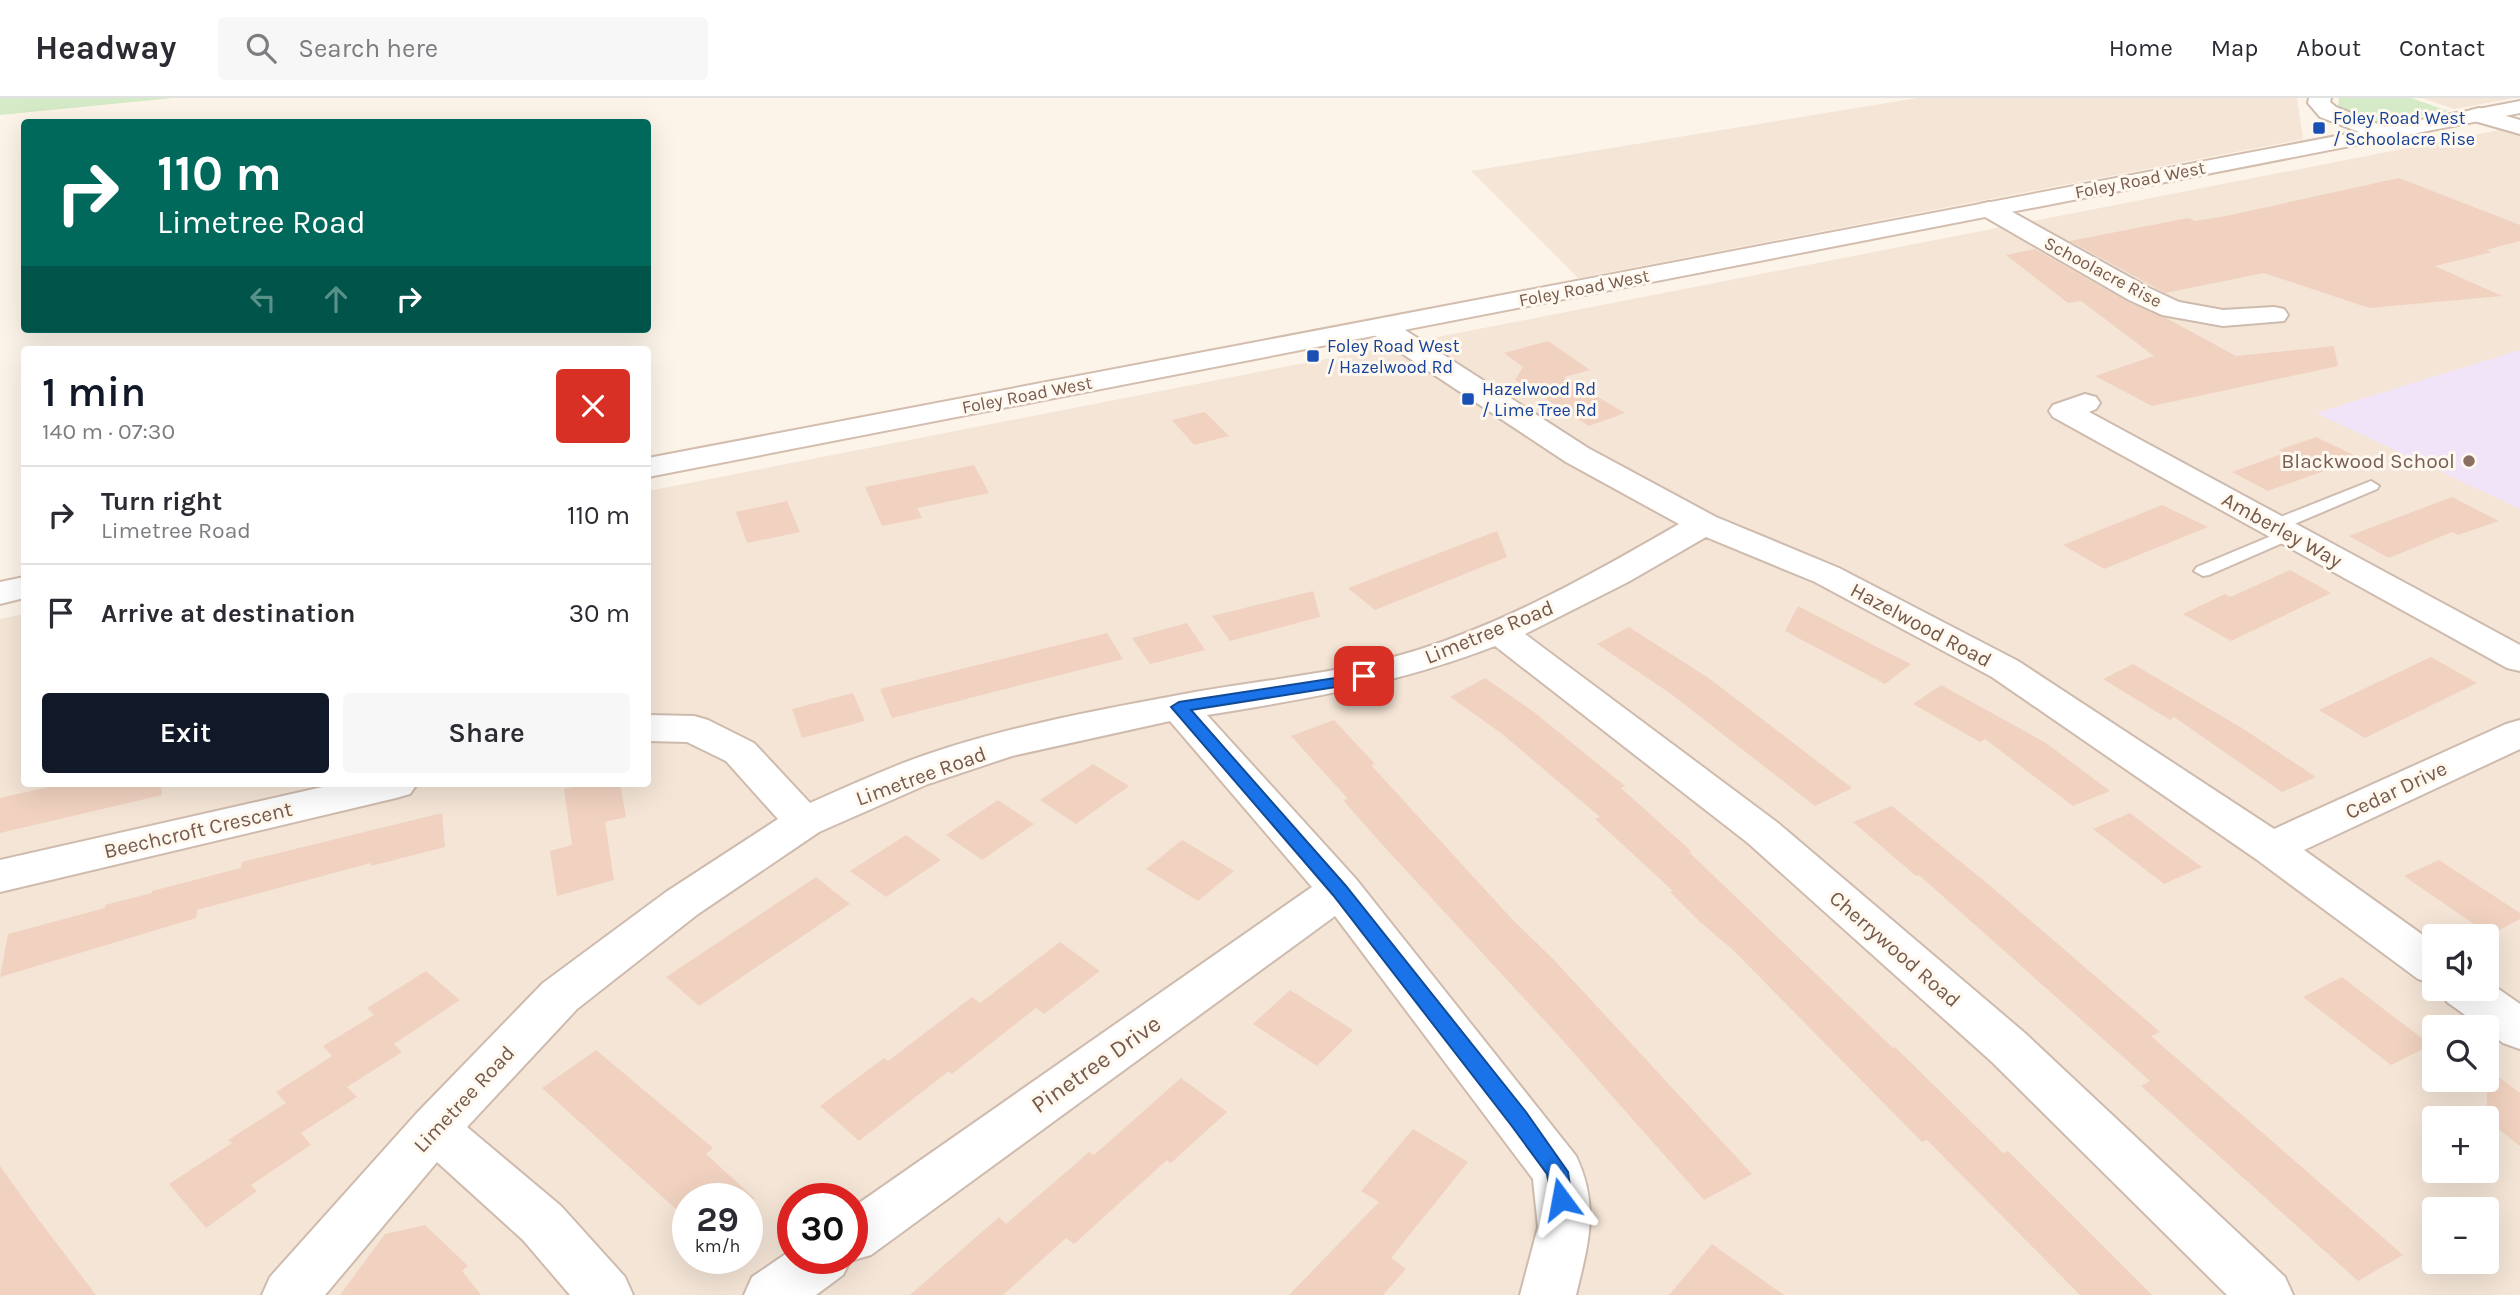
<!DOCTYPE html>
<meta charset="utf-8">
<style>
body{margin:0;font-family:Karla,sans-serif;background:#f7f7f7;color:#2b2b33;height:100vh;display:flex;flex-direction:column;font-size:26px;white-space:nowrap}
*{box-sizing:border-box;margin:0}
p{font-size:23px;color:#7c7c81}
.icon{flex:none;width:38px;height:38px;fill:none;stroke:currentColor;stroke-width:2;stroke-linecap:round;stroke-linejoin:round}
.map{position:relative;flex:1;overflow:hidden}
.details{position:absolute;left:21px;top:248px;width:630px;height:441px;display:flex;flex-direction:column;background:#fff;border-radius:7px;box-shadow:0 7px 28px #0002}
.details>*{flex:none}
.top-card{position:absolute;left:21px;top:21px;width:630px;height:214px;border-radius:7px;box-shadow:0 7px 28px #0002;background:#00695c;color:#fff;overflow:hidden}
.controls{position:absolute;left:2422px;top:826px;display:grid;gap:14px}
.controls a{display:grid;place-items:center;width:77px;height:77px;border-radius:7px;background:#fff;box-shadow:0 7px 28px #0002;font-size:35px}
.speed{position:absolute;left:672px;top:1085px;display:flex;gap:14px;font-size:35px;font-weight:700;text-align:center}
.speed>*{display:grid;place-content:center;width:91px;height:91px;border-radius:50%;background:#fff;box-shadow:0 7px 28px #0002;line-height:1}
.speed small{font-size:18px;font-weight:400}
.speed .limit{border:10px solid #d22;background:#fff;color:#111}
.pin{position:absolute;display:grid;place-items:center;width:60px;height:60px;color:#fff;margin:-30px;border-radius:14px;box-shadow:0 4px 10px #0006}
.me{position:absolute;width:77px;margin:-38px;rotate:347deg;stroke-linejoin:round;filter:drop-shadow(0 0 5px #0008)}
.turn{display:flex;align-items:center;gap:24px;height:147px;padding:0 21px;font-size:32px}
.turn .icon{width:91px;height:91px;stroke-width:2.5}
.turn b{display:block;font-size:49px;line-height:60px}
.lanes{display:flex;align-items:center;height:66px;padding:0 21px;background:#0003;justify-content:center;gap:35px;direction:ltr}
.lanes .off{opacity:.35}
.round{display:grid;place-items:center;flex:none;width:74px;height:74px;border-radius:7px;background:#f7f7f7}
.head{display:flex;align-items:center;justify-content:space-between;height:119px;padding:0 21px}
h1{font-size:42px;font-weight:600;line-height:52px;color:#111827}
.primary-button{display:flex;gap:14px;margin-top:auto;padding:14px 21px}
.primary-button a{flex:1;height:80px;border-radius:7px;background:#111827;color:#fff;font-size:28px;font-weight:600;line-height:80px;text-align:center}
.primary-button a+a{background:#f7f7f7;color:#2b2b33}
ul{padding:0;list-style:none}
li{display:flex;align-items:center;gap:21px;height:98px;padding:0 21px;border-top:2px solid #e1e1e2}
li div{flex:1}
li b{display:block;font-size:26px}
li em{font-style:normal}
header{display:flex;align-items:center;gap:42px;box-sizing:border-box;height:98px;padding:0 35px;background:#fff;border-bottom:2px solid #e1e1e2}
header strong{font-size:33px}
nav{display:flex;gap:38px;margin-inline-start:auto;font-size:24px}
.search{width:490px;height:63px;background:#f7f7f7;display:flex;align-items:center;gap:18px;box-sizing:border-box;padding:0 24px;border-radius:7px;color:#7c7c81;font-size:26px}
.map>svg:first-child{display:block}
.residential{fill:#f4e5d6;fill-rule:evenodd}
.education{fill:#f1e4f9}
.green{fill:#d5eac6}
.building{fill:#f1d2c0}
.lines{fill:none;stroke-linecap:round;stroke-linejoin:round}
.service-casing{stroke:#cebbae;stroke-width:4}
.minor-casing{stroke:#cebbae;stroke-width:4}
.secondary-casing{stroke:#d3bdae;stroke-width:4}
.service{fill:#fff;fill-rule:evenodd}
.minor{fill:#fff;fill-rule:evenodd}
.secondary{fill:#fff;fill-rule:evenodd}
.route{fill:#1a73e8;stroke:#114b97;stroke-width:2}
.transit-dot{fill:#1a4fb4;stroke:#fff8ee;stroke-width:2.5}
.education-dot{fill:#8d6e63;stroke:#fff8ee;stroke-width:2.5}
.labels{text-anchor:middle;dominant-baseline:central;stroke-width:6;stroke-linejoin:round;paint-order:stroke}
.far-transit-label{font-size:18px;fill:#164399;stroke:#fff8ee;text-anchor:start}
.far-street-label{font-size:18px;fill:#765a4c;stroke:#fff8ee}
.education-label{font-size:21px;fill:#785e54;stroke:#fff8ee;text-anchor:end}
.street-label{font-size:21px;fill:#765a4c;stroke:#fff8ee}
.near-street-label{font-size:24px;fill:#765a4c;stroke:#fff8ee}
</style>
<header>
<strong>Headway</strong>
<div class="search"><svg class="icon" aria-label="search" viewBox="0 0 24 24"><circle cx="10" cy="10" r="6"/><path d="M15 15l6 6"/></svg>Search here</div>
<nav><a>Home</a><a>Map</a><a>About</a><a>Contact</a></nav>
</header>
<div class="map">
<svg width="2520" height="1197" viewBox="0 0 2520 1197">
<rect width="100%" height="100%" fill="#fcf4e8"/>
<!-- residential -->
<g class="residential">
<polygon points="1918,0 2297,0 2303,41 1578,180 1471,73"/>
<polygon points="2422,0 2515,0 2454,11"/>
<path d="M2520,28V1197H0V521L24,516V686H648V393ZM2434,838H2487V891H2434ZM2434,929H2487V982H2434ZM2434,1020H2487V1073H2434ZM688,1101H747V1160H688ZM793,1101H852V1160H793ZM2434,1111H2487V1164H2434Z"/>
</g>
<!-- education -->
<polygon class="education" points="2520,252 2520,411 2316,315"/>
<!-- green -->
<g class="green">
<polygon points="0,0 173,0 0,17"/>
<polygon points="2339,0 2411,0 2448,13 2390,24 2371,23 2338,9"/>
</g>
<!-- building -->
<g class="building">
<polygon points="2399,80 2520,127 2520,143 2486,152 2492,154 2435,168 2502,198 2369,210 2264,175 2165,195 2070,143 2188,120 2195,123 2226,118"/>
<polygon points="2035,151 2128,204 2166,220 2236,258 2334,248 2338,268 2152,308 2095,278 2154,258 2081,203 2068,205 2006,157"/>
<polygon points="1548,243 1590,272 1564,279 1625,315 1589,328 1515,282 1523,269 1504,255"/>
<polygon points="1205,314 1229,338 1194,347 1172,322"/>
<polygon points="2316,339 2360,360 2268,393 2232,374 2284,355 2279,352"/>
<polygon points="974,367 989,395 917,410 922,420 882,428 865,389"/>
<polygon points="2452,399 2499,423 2458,437 2452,434 2389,460 2349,438"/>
<polygon points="787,403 800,434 747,445 736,414"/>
<polygon points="2162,407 2208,429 2104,471 2063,447"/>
<polygon points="1497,433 1507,459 1375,512 1348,490"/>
<polygon points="2290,472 2331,495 2231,543 2183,516 2225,496 2230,499"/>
<polygon points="1313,493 1320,519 1230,543 1212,518"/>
<polygon points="1798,508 1879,550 1911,566 1885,586 1785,533"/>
<polygon points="1187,525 1205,552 1150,566 1132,540"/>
<polygon points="1629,529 1710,581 1852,690 1815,708 1671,596 1597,546"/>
<polygon points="1107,535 1123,561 892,620 880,591"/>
<polygon points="2431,559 2477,585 2365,640 2319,612"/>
<polygon points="2133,566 2242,630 2316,679 2282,694 2174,619 2170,622 2103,581"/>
<polygon points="1485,580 1534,614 1625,688 1621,690 1691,753 1689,754 1893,950 1895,949 2003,1055 2008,1053 2152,1197 2080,1197 1927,1042 1922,1044 1733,852 1700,824 1670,794 1673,793 1595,721 1600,719 1501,635 1450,599"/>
<polygon points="1941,587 2046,645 2110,693 2073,708 1985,641 1980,644 1913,606"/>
<polygon points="853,595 865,623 802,640 792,611"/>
<polygon points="1334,622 1375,666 1371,667 1511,820 1554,862 1752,1076 1704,1102 1557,936 1378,742 1343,702 1348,701 1291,638"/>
<polygon points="1093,666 1129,688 1076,726 1040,702"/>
<polygon points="62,686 161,686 162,697 0,735 0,700"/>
<polygon points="585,686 620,686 626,719 605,724 614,782 557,798 550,753 572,747 564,691"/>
<polygon points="998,702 1034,726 982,762 946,737"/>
<polygon points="1892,708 1988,786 2160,934 2151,938 2403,1157 2358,1183 2141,988 2150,983 1919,777 1916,778 1853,724"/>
<polygon points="442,715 445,749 371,768 371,765 197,812 196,820 0,879 8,836 105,810 105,807 152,795 152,793 241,770 242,764"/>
<polygon points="2130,715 2165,742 2202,769 2164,786 2093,731"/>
<polygon points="906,737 941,762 886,799 850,773"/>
<polygon points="1182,742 1234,773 1198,803 1146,771"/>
<polygon points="2439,762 2520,815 2520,821 2490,837 2404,778"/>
<polygon points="816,779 850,806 699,908 666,879"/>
<polygon points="1060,844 1100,873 1044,916 1036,910 952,976 949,973 859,1043 820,1008 884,960 888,963 972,899 980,905"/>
<polygon points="426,873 460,902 394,946 402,954 347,989 357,999 301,1035 311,1047 251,1087 257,1093 206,1130 169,1086 232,1045 228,1042 286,1005 276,994 332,958 323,948 374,917 367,910"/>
<polygon points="2342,879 2386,913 2431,947 2391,967 2303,899"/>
<polygon points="1290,892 1353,932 1317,968 1253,926"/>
<polygon points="596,952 713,1050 706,1056 755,1101 688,1101 688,1122 542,990"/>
<polygon points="2487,970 2520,995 2520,1048 2487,1022"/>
<polygon points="1181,980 1227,1014 1171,1065 1167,1062 1074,1146 1066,1140 1003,1197 910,1197 999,1119 1006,1126 1089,1054 1094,1057"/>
<polygon points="1413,1031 1468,1064 1391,1160 1406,1171 1383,1197 1289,1197 1379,1104 1361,1093"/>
<polygon points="0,1068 38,1121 96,1197 0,1197"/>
<polygon points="425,1127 468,1168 462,1173 481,1197 340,1197 385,1136"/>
<polygon points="1712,1146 1784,1197 1669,1197"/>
</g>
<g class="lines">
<!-- service casing -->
<g class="service-casing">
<g id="service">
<polygon points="2371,383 2379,388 2377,391 2280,432 2274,433 2266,428 2268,424"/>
<polygon points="2288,431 2294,432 2296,436 2294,440 2209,477 2203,478 2194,473 2197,469"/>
</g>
</g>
<!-- minor casing -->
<g class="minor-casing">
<g id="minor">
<polygon points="2309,0 2331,0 2330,4 2336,9 2388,30 2391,35 2388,40 2380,42 2320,19 2308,5"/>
<polygon points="2479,10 2520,22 2520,36 2471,22 2468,17 2471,12"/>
<polygon points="1989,104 1998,106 2149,190 2179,204 2223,212 2274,209 2284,211 2288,217 2284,223 2223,228 2162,217 2129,202 1980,116 1977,111 1980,106"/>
<path d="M1381,221L1391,223L1588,350L1716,419L1839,470L2018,563L2274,731L2506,626L2520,622V651L2304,752L2434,845V886L2418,881L2256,761L1992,579L1815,484L1706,439L1628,484L1525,536L1778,725L2026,936L2285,1179L2293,1197H2227L1992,964L1748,745L1495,548C1400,585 1307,601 1207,617L1356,781L1576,1058C1600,1108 1588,1147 1576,1197H1520L1538,1129L1533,1081L1335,818L871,1157L850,1163L843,1177L816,1197H744L752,1179L793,1151V1160H852V1110L1312,789L1170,623L1012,658L928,686L819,734L698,816L577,911L467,1029L561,1108L625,1179L633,1197H570L523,1142L437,1064L325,1197H262L270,1179L416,1016L543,885L666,794L778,721L726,663L687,644L648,643V617L694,618L708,622L754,645L810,705C839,692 868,679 898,667C985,633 1087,614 1179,597C1259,582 1341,576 1418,552C1510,523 1596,474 1679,426L1566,364L1371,235L1367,229L1371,223Z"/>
<polygon points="2085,296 2096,299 2100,305 2096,311 2089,314 2520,547 2520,573 2507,570 2053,319 2049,313 2053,307"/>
<polygon points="336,686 417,686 410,696 396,700 0,794 0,762"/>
<polygon points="2487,883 2520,906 2520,951 2503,945 2487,933 2487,929 2482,929 2447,904 2441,891 2487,891"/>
</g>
</g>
<!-- secondary casing -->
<g class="secondary-casing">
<g id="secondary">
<polygon points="2520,3 2520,15 648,379 648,360"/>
<polygon points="24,479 24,500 0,506 0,484"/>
</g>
</g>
<!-- service -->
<use href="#service" class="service"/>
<!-- minor -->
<use href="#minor" class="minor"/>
<!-- secondary -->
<use href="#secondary" class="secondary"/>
</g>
<!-- route -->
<polygon class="route" points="1364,573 1372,578 1370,581 1342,588 1191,612 1346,788 1526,1014 1568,1074 1572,1101 1569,1108 1561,1111 1553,1108 1547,1076 1511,1027 1333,797 1171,609 1179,604 1342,579"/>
<!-- markers -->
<g class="transit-dot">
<rect x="2312" y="23" width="14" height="14" rx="3.5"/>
<rect x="1306" y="251" width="14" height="14" rx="3.5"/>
<rect x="1461" y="294" width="14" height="14" rx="3.5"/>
</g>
<circle class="education-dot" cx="2469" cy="363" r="7"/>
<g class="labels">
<!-- far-transit labels -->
<g class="far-transit-label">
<text x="2333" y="20">Foley Road West<tspan x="2333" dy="21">/ Schoolacre Rise</tspan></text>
<text x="1327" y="248">Foley Road West<tspan x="1327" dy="21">/ Hazelwood Rd</tspan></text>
<text x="1482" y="291">Hazelwood Rd<tspan x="1482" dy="21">/ Lime Tree Rd</tspan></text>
</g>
<!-- far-street labels -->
<g class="far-street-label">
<text transform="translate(2140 82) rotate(-11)">Foley Road West</text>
<text transform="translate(2103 174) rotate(28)">Schoolacre Rise</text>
<text transform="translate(1584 190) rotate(-11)">Foley Road West</text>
<text transform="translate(1027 297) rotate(-11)">Foley Road West</text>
</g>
<!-- education labels -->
<g class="education-label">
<text x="2455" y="363">Blackwood School</text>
</g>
<!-- street labels -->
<g class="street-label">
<text transform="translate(2282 432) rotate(29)">Amberley Way</text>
<text transform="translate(1921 527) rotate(28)">Hazelwood Road</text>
<text transform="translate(1489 534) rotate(-22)">Limetree Road</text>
<text transform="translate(921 678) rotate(-20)">Limetree Road</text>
<text transform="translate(2396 692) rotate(-25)">Cedar Drive</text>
<text transform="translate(198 732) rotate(-13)">Beechcroft Crescent</text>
<text transform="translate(1895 851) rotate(41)">Cherrywood Road</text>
<text transform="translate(464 1001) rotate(-47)">Limetree Road</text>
</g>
<!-- near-street labels -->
<g class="near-street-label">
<text transform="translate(1096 966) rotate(-35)">Pinetree Drive</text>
</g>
</g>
</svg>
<div class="controls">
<a><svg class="icon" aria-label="sound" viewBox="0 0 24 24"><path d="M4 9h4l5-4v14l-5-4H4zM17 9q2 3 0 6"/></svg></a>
<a><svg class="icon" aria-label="search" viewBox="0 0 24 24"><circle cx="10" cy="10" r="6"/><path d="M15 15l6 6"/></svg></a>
<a>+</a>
<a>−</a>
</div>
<div class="speed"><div>29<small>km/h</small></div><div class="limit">30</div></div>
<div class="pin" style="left:1364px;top:578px;background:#d93025"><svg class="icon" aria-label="arrive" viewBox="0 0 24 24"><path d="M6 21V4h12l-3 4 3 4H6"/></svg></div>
<svg class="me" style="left:1561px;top:1101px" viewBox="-20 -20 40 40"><path d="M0-17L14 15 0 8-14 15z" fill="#1a73e8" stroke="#fff" stroke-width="4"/></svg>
<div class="top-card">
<div class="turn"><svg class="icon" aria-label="right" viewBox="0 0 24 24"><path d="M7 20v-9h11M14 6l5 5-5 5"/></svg><div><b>110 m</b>Limetree Road</div></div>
<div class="lanes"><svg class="icon off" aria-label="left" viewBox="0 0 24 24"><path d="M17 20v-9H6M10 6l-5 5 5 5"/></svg><svg class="icon off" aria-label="ahead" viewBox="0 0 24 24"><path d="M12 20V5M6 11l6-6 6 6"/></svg><svg class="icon" aria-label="right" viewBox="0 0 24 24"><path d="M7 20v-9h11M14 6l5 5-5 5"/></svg></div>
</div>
<section class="details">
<div class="head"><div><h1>1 min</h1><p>140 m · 07:30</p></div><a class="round" style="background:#d93025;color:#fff"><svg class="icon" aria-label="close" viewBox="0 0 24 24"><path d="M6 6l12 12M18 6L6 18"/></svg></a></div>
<ul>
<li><svg class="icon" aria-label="right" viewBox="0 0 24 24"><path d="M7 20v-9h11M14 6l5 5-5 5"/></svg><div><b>Turn right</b><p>Limetree Road</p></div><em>110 m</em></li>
<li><svg class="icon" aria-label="arrive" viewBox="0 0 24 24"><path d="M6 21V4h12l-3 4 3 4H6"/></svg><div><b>Arrive at destination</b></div><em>30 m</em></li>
</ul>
<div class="primary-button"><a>Exit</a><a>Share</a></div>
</section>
</div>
